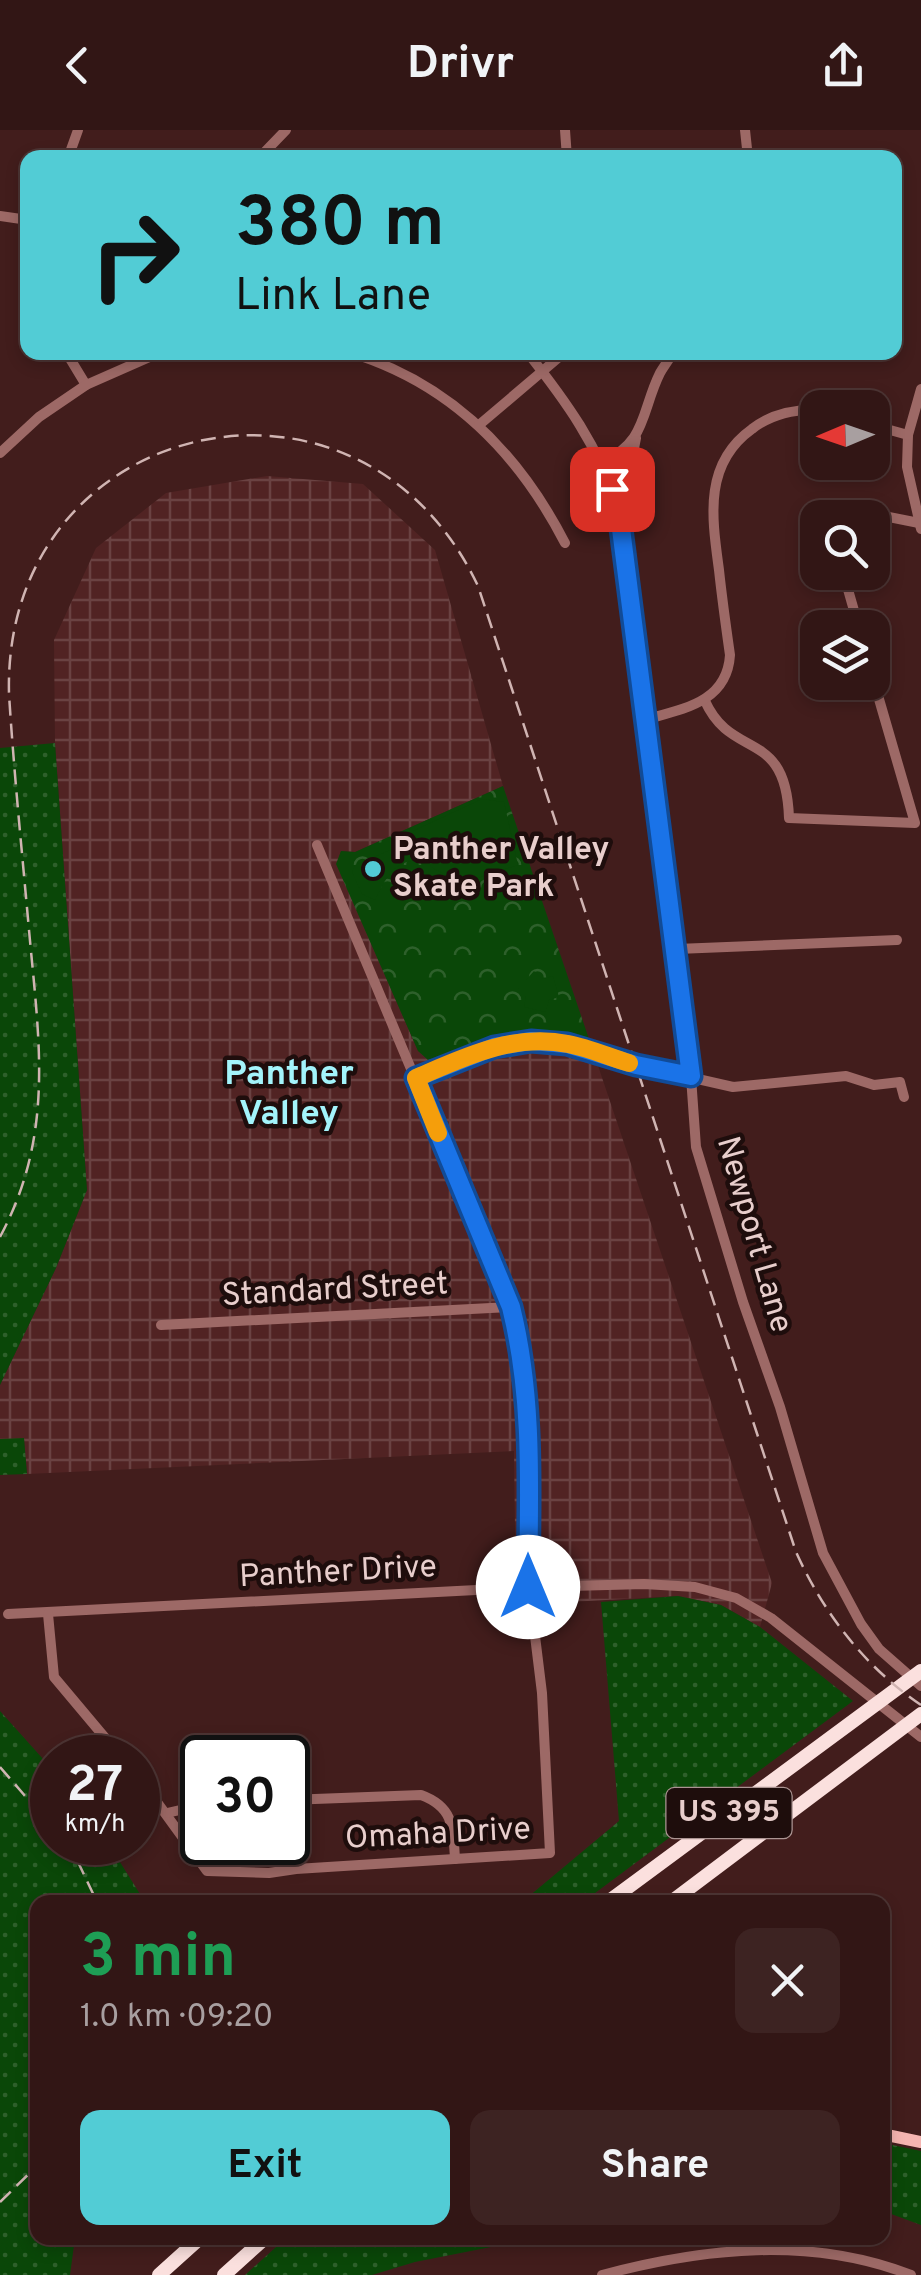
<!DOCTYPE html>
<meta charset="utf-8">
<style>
body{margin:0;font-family:Overpass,sans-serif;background:#3d2322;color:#f1f3f6;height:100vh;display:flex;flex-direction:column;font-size:38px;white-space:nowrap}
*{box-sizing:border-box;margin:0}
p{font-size:32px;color:#a89fa0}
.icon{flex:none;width:55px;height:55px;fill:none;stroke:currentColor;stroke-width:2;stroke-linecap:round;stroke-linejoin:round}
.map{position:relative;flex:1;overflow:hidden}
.details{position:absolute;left:30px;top:1765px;width:860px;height:350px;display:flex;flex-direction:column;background:#321615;border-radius:20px;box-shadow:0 5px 15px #0003,0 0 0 2px #4d3534}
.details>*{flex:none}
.guide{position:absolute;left:20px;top:20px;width:882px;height:210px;border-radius:20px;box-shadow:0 5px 15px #0003,0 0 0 2px #4d3534;background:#52ccd5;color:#111;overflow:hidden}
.needle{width:65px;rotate:268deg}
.controls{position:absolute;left:800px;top:260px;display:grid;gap:20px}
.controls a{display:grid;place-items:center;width:90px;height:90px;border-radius:20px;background:#321615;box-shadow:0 5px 15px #0003,0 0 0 2px #4d3534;font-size:50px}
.speed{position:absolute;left:30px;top:1605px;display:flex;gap:20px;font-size:50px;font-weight:700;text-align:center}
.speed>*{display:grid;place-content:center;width:130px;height:130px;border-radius:50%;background:#321615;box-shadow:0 5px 15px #0003,0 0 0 2px #4d3534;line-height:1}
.speed small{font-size:25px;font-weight:400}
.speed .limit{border:5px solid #111;border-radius:15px;background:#fff;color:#111}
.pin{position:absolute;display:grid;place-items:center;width:85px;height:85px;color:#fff;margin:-42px;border-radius:20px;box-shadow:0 5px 15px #0006}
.me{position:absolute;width:110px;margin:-55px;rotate:0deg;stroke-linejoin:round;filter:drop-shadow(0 0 8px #0008)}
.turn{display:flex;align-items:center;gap:35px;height:210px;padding:0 50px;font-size:45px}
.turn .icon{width:130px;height:130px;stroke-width:2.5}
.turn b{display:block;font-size:70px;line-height:85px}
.round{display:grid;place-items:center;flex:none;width:105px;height:105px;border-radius:20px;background:#3d2322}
.summary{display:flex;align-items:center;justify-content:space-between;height:170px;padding:0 50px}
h1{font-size:60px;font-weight:700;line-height:75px;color:#1e9e55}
.button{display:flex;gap:20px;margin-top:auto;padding:20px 50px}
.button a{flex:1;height:115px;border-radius:20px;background:#52ccd5;color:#111;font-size:40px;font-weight:700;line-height:115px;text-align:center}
.button a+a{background:#3d2322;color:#f1f3f6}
header{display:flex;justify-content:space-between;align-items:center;height:130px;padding:0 50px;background:#321615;font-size:45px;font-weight:700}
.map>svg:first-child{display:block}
.industrial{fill:url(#industrial-grid)}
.grass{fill:url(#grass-dots)}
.park{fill:url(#park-crowns)}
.garden{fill:#0a4708}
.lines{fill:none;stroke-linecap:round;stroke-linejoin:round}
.minor{stroke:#9d6966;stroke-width:10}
.major{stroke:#f6b5b1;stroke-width:12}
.highway{stroke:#fbe0de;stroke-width:14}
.rail{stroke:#d0b4b2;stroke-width:2.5;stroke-dasharray:15 8;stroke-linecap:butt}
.route-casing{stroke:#114b97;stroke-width:25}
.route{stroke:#1a73e8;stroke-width:18}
.slow{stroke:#f59e0b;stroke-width:18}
.poi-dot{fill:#52ccd5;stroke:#1e0d0c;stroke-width:4}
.labels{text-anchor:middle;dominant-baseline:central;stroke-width:9;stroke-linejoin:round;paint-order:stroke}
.shield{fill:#1e0d0c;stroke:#ab9492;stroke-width:2.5}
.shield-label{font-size:30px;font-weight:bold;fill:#e8cecc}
.poi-label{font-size:32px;font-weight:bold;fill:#e8cecc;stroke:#1e0d0c;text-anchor:start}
.street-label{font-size:32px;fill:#e8cecc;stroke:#1e0d0c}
.neighbourhood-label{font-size:35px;font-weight:bold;fill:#a3f4fb;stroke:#1e0d0c}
</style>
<header><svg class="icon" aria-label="back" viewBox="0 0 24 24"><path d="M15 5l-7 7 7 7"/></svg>Drivr<svg class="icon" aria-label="share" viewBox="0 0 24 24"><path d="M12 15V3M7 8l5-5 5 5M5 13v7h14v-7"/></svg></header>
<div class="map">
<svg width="921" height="2145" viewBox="0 0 921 2145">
<defs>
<pattern id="industrial-grid" width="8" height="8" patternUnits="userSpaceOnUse" patternTransform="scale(2.5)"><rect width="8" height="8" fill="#512323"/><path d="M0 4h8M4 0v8" fill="none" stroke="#6a4242"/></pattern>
<pattern id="grass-dots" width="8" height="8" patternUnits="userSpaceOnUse" patternTransform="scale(2.5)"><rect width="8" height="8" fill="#0a4708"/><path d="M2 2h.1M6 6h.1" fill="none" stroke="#2e602b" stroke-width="1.8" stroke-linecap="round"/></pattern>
<pattern id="park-crowns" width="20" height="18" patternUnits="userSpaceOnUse" patternTransform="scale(2.5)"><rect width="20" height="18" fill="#0a4708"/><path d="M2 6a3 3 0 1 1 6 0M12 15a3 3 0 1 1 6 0" fill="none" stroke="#2e602b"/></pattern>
</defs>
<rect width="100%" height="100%" fill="#421d1c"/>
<!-- industrial -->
<polygon class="industrial" points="267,346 363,354 435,420 503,656 355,722 341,721 337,734 418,921 434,930 490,907 537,900 589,909 772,1453 760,1497 721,1475 678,1466 516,1475 514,1321 27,1344 24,1309 0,1309 0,1255 56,1138 87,1060 55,613 54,510 96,418 166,363"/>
<!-- grass -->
<g class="grass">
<polygon points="55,613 87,1060 56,1138 0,1255 0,618"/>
<polygon points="24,1308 27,1344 0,1345 0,1309"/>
<polygon points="678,1466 721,1475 760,1497 853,1571 583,1772 522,1772 619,1691 601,1472"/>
<polygon points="0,1581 52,1639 52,1712 108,1713 145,1772 38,1772 38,2108 75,2108 70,2145 0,2145"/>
<polygon points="883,2013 921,2021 921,2095 883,2081"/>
<polygon points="286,2108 536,2108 415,2132 372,2145 245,2145"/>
</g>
<!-- park -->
<polygon class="park" points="503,656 589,909 561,902 511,902 428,930 418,921 336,734 341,721 355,722"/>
<!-- garden -->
<g class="garden">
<polygon points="482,669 504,672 518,735 462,753 431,737 413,701"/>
<path d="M414,710L422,730C393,730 387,747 375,770L362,764L352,742L355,735Z"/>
<polygon points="534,841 542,849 553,846 559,867 549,870 545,882 524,877 526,866 518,859"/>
</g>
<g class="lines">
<!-- minor -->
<g class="minor">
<polyline points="565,0 567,28"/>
<polyline points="745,0 748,28"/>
<polyline points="68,28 78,0"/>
<polyline points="259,28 286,0"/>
<polyline points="0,86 28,90"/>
<polyline points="66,222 86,255"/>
<path d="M348,222C449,252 518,322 565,413"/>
<path d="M527,222C565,270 600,318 617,376L688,905L696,1017L743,1172L780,1277L823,1423L861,1494L879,1519L921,1556"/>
<polyline points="921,259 908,305 907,337 921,399"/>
<polyline points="479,295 565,222"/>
<polyline points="872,295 908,305"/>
<polyline points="0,323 39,287 86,255 161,222"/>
<path d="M602,332C647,313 641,281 660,243C664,236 669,230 673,222"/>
<polyline points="621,385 636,308"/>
<polyline points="828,388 824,374 919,393"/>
<polyline points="843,442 859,498"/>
<path d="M705,571C732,631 786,597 789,688L915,693L872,545"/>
<path d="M644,590C682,579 727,573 730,525C726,497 722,468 719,440C712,388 703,334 752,299C771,284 794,279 818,280"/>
<polyline points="677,819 897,810"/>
<polyline points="416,948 494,917 543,911 576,916 636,935 733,957 846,946 874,955 900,952 904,967"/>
<polyline points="161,1195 511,1177"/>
<polyline points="8,1484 535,1457 644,1454 695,1457 736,1468 771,1488 921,1607"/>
<polyline points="48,1484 54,1547 122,1628"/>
<polyline points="138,1646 207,1741 269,1743 296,1739 550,1723 542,1563 529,1457 526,1263 511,1177 317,715"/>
<path d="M288,1670L421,1665C454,1677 453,1698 455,1729"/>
<polyline points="167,1683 202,1675"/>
<path d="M602,2145C703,2118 811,2106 911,2145"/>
</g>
<!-- major -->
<polyline class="major" points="882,2004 921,2012"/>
<!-- highway -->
<g class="highway">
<polyline points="608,1772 921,1541"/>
<polyline points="671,1772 921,1584"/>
<polyline points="159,2145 200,2108"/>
<polyline points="224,2145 265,2108"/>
</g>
<!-- rail -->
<g class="rail">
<path d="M0,1107C55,1004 39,911 29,800C22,722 14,643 9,564C2,287 359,204 478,456L796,1422C824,1484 865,1537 921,1575"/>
<polyline points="0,1637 52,1697"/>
<polyline points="64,1712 78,1732 97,1772"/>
<polyline points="0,2072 38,2035"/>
</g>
</g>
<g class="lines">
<!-- route casing -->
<g class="route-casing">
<path id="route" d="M528,1457C529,1363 534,1269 511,1177L416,948L494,917L531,911L567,914L636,935L691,946L620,391L612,359"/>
</g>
<!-- route -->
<use href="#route" class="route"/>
<!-- slow -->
<path class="slow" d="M438,1003L416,948C465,927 513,903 568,914C589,918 609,927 629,933"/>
</g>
<!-- markers -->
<circle class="poi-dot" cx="373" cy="739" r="10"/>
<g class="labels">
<!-- shield labels -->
<rect class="shield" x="666.5" y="1658" width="125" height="50" rx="8"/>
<g class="shield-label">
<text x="729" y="1683">US 395</text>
</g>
<!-- poi labels -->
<g class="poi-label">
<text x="393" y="721">Panther Valley<tspan x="393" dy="37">Skate Park</tspan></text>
</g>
<!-- street labels -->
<g class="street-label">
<text transform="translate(753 1105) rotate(74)">Newport Lane</text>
<text transform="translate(335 1161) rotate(-3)">Standard Street</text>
<text transform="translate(338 1443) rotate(-3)">Panther Drive</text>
<text transform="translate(438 1705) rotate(-3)">Omaha Drive</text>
</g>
<!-- neighbourhood labels -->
<g class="neighbourhood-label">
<text x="289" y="945">Panther<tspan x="289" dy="40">Valley</tspan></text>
</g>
</g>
</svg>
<div class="controls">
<a><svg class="needle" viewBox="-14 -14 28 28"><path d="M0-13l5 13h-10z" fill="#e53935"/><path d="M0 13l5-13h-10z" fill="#a89fa0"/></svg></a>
<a><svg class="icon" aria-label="search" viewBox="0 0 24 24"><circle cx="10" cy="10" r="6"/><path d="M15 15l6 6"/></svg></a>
<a><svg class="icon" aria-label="layers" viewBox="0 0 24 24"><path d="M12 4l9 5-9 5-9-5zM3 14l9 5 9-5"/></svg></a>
</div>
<div class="speed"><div>27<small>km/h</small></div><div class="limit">30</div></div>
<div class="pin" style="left:612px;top:359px;background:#d93025"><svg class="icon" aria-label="arrive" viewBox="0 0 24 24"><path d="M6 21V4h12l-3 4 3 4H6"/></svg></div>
<svg class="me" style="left:528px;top:1457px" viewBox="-20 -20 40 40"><circle r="19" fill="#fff"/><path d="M0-13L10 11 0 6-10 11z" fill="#1a73e8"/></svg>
<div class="guide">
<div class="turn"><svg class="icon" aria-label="right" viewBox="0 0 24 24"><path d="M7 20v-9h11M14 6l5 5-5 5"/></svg><div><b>380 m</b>Link Lane</div></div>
</div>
<section class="details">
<div class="summary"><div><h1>3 min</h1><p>1.0 km · 09:20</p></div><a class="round"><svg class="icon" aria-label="close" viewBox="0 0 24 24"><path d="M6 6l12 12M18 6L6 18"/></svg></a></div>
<div class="button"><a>Exit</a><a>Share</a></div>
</section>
</div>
